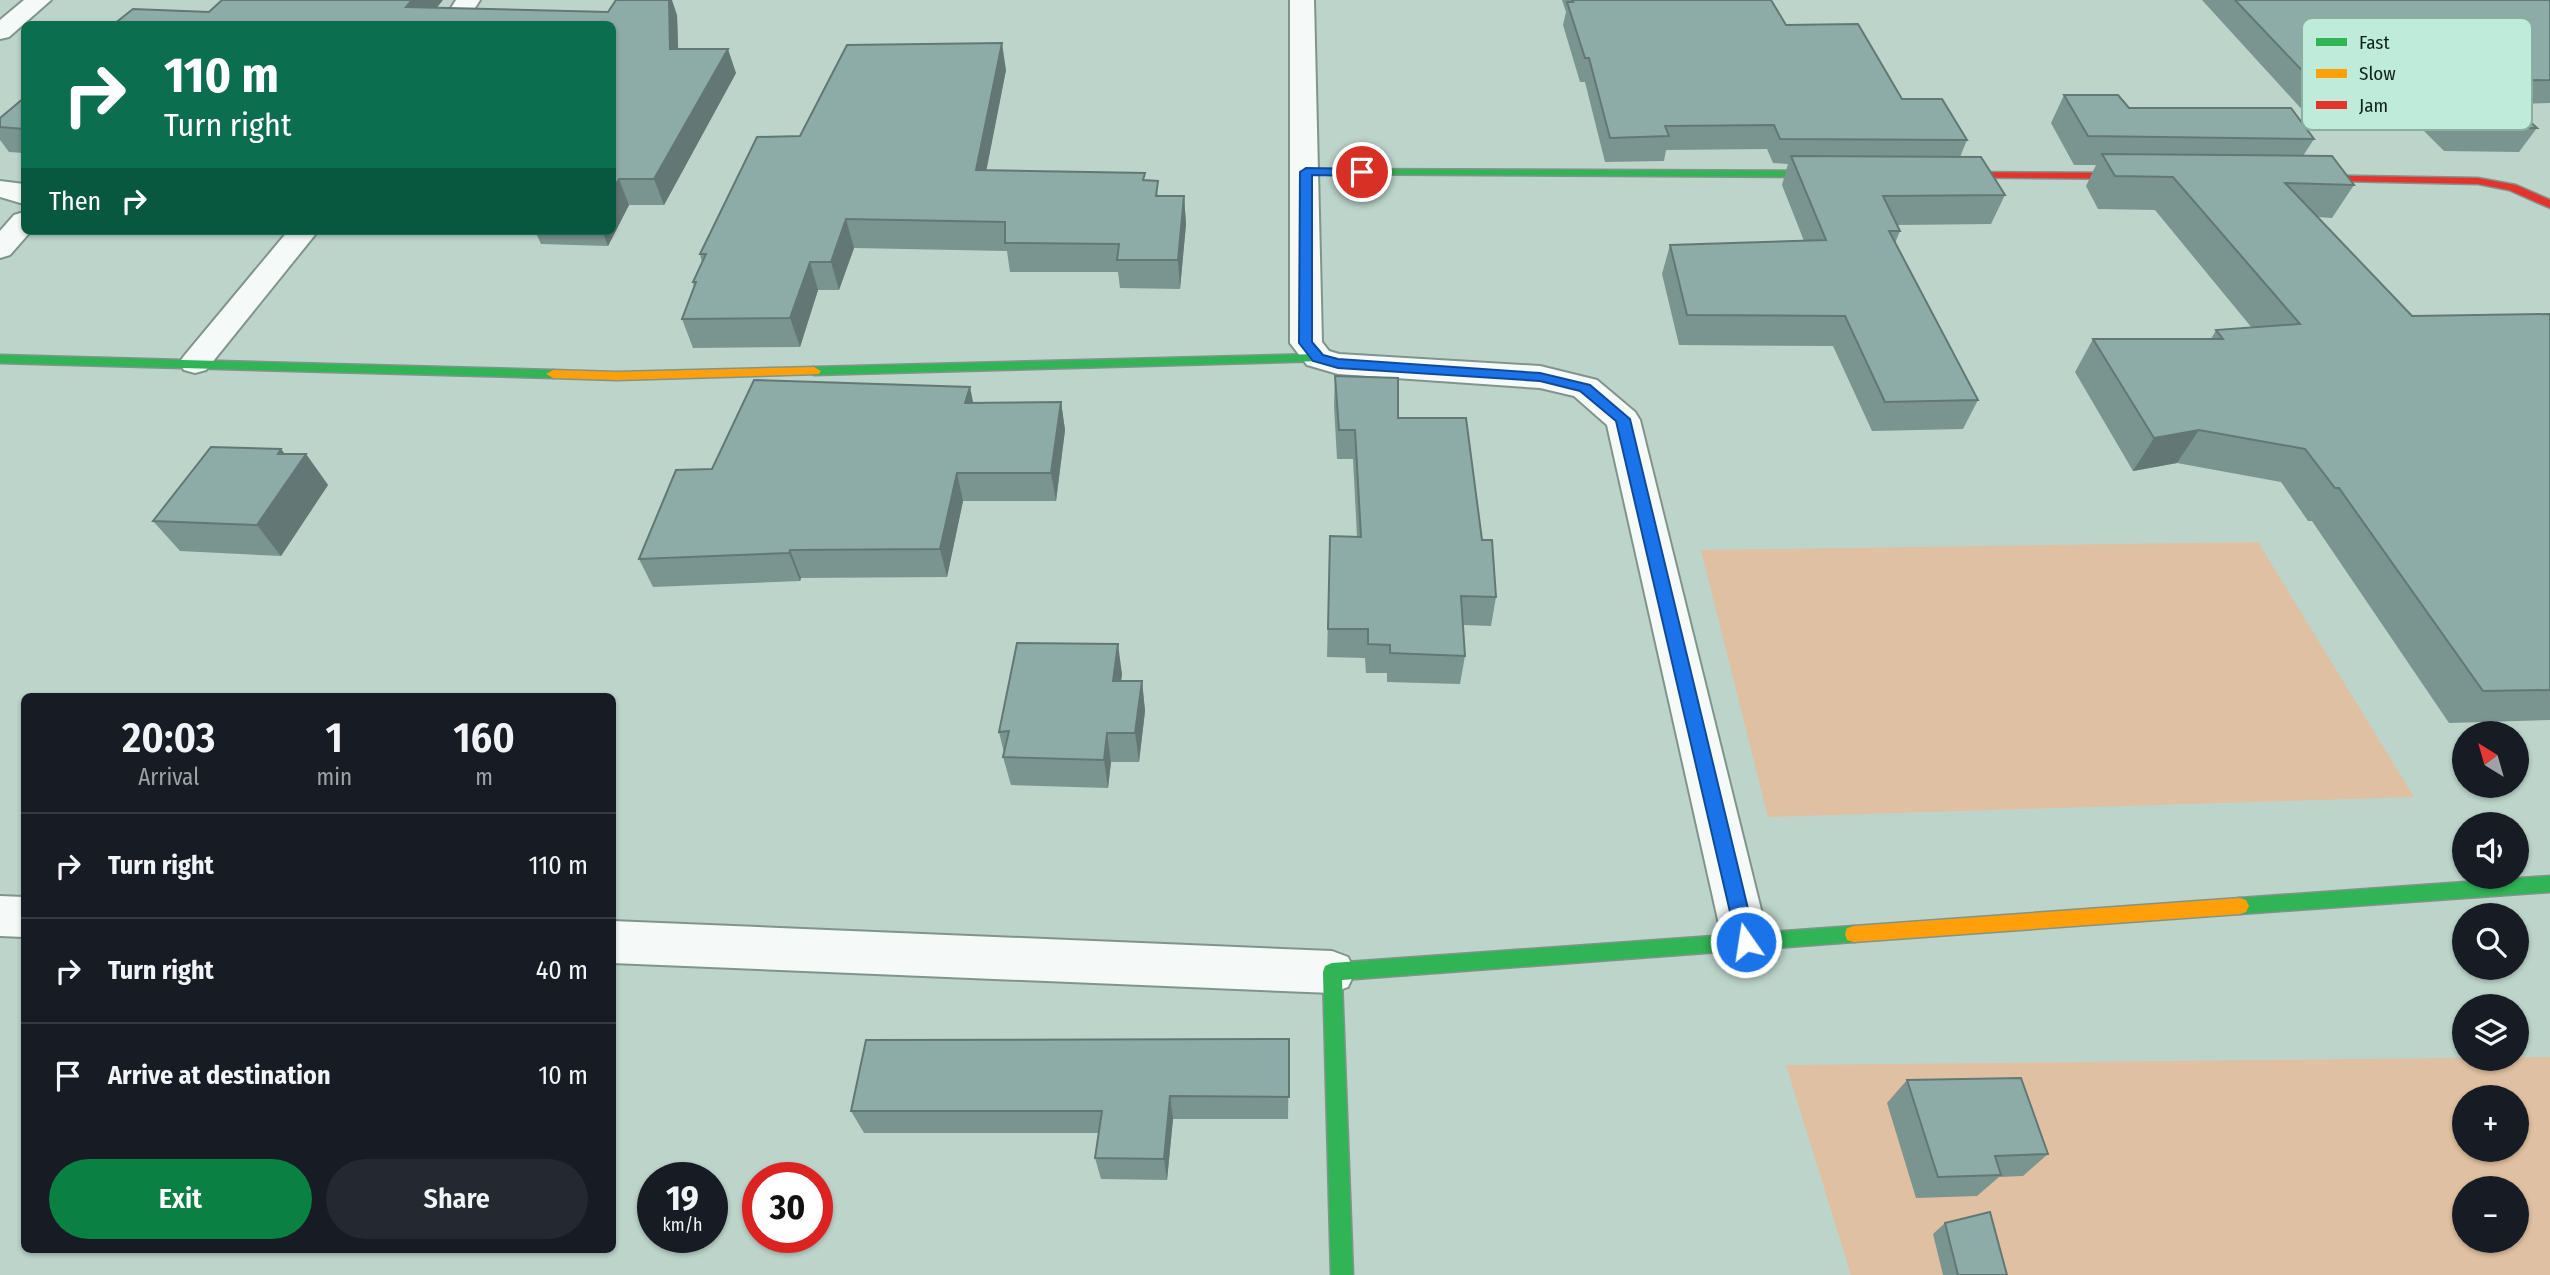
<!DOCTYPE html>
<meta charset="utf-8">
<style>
body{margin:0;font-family:"Fira Sans Condensed",sans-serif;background:#242831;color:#f1f3f6;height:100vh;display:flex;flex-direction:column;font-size:26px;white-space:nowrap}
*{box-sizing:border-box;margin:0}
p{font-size:23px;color:#9ea1a6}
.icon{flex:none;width:38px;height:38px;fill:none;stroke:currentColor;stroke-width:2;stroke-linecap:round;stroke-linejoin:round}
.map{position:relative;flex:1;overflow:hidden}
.sheet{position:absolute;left:21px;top:693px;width:595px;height:560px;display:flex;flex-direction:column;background:#171b24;border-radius:10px;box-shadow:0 2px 5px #0004}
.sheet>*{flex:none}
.banner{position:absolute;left:21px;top:21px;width:595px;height:214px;border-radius:10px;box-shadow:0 2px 5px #0004;background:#0b6e4f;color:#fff;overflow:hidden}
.needle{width:46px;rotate:323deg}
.controls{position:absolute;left:2452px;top:721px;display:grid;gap:14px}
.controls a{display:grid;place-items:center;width:77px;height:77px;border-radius:50%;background:#171b24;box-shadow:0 2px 5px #0004;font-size:35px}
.speed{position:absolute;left:637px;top:1162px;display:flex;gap:14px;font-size:35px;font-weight:700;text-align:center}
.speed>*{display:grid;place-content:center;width:91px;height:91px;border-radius:50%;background:#171b24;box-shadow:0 2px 5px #0004;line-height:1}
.speed small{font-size:18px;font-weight:400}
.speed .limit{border:10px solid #d22;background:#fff;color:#111}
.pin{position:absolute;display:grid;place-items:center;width:60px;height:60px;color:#fff;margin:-30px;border:4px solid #fff;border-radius:50%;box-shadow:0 2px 7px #0007}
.me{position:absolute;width:77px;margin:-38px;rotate:347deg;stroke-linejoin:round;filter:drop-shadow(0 0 5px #0008)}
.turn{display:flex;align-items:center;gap:24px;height:147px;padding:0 28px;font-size:32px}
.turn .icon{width:91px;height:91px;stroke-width:2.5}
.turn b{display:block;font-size:49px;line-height:60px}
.then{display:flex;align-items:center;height:66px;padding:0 28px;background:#0003;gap:14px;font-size:26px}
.eta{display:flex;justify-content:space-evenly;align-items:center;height:119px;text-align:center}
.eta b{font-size:42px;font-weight:600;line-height:49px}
.button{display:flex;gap:14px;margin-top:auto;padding:14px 28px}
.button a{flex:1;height:80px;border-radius:42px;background:#0b8043;color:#fff;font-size:28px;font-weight:600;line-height:80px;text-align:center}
.button a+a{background:#242831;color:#f1f3f6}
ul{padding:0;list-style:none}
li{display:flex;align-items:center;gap:21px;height:105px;padding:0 28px;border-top:2px solid #363941}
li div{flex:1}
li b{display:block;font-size:26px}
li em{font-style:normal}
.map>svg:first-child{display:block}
.green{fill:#e0c0a2;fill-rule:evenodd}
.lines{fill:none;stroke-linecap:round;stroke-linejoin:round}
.street-casing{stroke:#81948c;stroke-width:4}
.fast-casing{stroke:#81948c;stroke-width:3}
.slow-casing{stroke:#81948c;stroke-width:3}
.jam-casing{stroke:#81948c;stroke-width:3}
.street{fill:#f5f9f7;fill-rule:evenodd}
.fast{fill:#30b455;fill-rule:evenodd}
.slow{fill:#ff9f0a;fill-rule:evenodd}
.jam{fill:#e5322d;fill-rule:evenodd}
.wall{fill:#7a9490}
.shaded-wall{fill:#637875}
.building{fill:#8eaca7;stroke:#637875;stroke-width:2}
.route{fill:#1a73e8;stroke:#114b97;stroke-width:2}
.key{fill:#beebda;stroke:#8aafa1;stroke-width:2}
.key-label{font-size:19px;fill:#11221c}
</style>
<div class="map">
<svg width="2550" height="1275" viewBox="0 0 2550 1275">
<rect width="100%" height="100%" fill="#bcd4ca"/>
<!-- green -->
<g class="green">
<polygon points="2258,542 2414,797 1768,817 1701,550"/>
<path d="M2550,1057V1275H1851L1786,1065ZM2464,1097H2516V1150H2464ZM2464,1188H2516V1241H2464Z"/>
</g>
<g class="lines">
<!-- street casing -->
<g class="street-casing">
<g id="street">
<polygon points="24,0 51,0 9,37 0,39 0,20"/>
<polygon points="456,0 480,0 465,24 441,24"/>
<polygon points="1290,0 1314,0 1322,342 1329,351 1339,354 1540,366 1597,380 1635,412 1640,420 1769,942 1762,957 1746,963 1730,957 1723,942 1607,425 1574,396 1540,388 1338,374 1307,365 1290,343"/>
<polygon points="0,181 24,184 24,204 0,197"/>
<polygon points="24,212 24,231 31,231 10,255 0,258 0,231 14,215"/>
<polygon points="288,231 318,231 206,370 195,373 184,370 179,363 184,356"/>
<polygon points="0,896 24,897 24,937 0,936"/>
<polygon points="612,921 1332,951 1348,957 1355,972 1348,987 1332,993 612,963"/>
</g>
</g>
<!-- fast casing -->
<g class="fast-casing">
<g id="fast">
<polygon points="1306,169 1838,171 1844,174 1838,177 1302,174 1300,172"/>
<polygon points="1318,354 1325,358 1323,361 814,375 807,371 814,367"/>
<polygon points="0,355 553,370 560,374 553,378 0,363"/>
<polygon points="2550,876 2550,892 2240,914 2234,912 2231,906 2234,900 2240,898"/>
<polygon points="1854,926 1861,928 1863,934 1861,940 1854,942 1342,980 1353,1275 1331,1275 1323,972 1325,966 1332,963"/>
</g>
</g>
<!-- slow casing -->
<g class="slow-casing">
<g id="slow">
<polygon points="814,367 821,371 819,374 617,380 553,378 546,374 553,370 617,372"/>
<polygon points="2240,898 2246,900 2249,906 2246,912 2240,914 1854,942 1847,940 1845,934 1847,928 1854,926"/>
</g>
</g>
<!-- jam casing -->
<g class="jam-casing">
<g id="jam">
<polygon points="1940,172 2142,173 2148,176 2142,179 1936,177 1934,175"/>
<polygon points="2297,175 2478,178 2516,185 2550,200 2550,208 2509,190 2478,184 2293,180 2293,176"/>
</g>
</g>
<!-- street -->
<use href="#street" class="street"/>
<!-- fast -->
<use href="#fast" class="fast"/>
<!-- slow -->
<use href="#slow" class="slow"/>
<!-- jam -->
<use href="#jam" class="jam"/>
</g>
<!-- wall -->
<g class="wall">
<polygon points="1562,0 1771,0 1786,25 1967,140 1960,157 2005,195 1991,224 1897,225 1900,231 1895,243 1978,400 1963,429 1872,431 1833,346 1679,345 1662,274 1670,245 1804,241 1782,185 1788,164 1773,163 1767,149 1666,150 1664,161 1605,162 1585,82 1580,82 1563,25 1566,12"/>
<polygon points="2202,0 2550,0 2550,103 2510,104 2537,128 2519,152 2444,151 2418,125 2318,127"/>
<polygon points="437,8 677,15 678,49 736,73 664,205 629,205 608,246 541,244 535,231 612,231 612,24 209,12"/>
<polygon points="1006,70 986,170 1145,180 1159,196 1184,196 1186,224 1180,289 1120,288 1118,272 1010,272 1007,251 854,248 839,290 818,290 800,347 693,348 682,319 694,287 693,282 702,262 700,254 800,136"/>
<polygon points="2064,95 2129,108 2314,139 2303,156 2354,185 2332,218 2318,217 2412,316 2550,314 2550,720 2449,723 2312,521 2308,521 2281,482 2177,463 2133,471 2075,372 2093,339 2211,339 2216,330 2252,328 2155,210 2098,209 2086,186 2096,165 2074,165 2051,123"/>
<polygon points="24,98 24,153 9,152 0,140 0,118"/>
<polygon points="1335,376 1398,418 1482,540 1496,597 1491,626 1463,625 1465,656 1460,684 1387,682 1387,673 1366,673 1365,658 1327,657 1330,536 1357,537 1353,459 1337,459 1334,406"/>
<polygon points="1061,402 1065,430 1056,501 963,501 947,577 801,578 800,581 653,587 639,559 712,469 973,403"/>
<polygon points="281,449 285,454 306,454 328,485 281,556 180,551 153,521"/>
<polygon points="1122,674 1121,681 1142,681 1145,711 1139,762 1111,762 1108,788 1011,785 1003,757 1004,753 999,732"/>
<polygon points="1289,1039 1288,1119 1173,1119 1167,1180 1101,1179 1095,1158 1099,1133 864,1133 851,1111"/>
<polygon points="1907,1080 2048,1154 2023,1176 1999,1177 1977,1196 1916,1198 1887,1103"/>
<polygon points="1945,1223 2007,1275 1943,1275 1933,1234"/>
</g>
<!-- shaded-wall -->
<g class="shaded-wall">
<polygon points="412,0 443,0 424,24 406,7"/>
<polygon points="669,0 672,0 677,15 679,74 670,49"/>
<polygon points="1002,43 1006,70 981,198 976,170"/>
<polygon points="728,49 736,73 664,205 654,179"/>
<polygon points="619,179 629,205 608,246 602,231 612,231 612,191"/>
<polygon points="1184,196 1186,224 1180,289 1178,260"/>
<polygon points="846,219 854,248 839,290 831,262"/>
<polygon points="810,262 818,290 800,347 790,318"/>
<polygon points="970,387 976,416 965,403"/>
<polygon points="1061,402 1065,430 1056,501 1051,473"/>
<polygon points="2199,430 2177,463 2133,471 2154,438"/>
<polygon points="281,449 296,469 306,454 328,485 281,556 257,525 278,454"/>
<polygon points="957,473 963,501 947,577 940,549"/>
<polygon points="790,550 801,578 800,581 789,553"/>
<polygon points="1118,644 1122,674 1117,710 1113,681"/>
<polygon points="1142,681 1145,711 1139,762 1135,733"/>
<polygon points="1107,733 1111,762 1108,788 1104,760"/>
<polygon points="1170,1096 1173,1119 1167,1180 1164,1159"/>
</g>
<!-- building -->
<g class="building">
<polygon points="222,0 412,0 406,7 608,12 616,0 669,0 670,49 728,49 654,179 619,179 612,191 612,24 114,24 133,9 209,12"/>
<polygon points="1572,0 1771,0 1786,25 1858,24 1902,99 1942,99 1967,140 1780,139 1774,125 1665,126 1669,136 1610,138 1589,58 1585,58 1567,2 1573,2"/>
<polygon points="2235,0 2550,0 2550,80 2485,81 2537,128 2460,128 2434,102 2333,103"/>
<polygon points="1002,43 976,170 1145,173 1143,180 1158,181 1156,196 1184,196 1178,260 1117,260 1119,244 1005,243 1005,222 846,219 831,262 810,262 790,318 682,319 696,282 693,282 706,254 700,254 757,137 800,136 847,45"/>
<polygon points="2064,95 2118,95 2129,108 2291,108 2314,139 2088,136"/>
<polygon points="24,98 24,129 0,127 0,118"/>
<polygon points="2102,154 2332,156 2354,185 2285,183 2412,316 2550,314 2550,690 2483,691 2339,488 2335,488 2305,449 2199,430 2154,438 2093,339 2223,339 2216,330 2300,324 2173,177 2115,176"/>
<polygon points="1791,156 1981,157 2005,195 1883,196 1900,231 1889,231 1978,400 1885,402 1845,316 1687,315 1670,245 1826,240"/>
<polygon points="1335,376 1398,378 1398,418 1466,418 1482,540 1492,540 1496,597 1461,596 1465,656 1390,653 1390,645 1368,644 1368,629 1328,629 1330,536 1361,537 1355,430 1339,430"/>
<polygon points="754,380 970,387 965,403 1061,402 1051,473 957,473 940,549 790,550 789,553 639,559 676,470 712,469"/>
<polygon points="211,447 281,449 278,454 306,454 257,525 153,521"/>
<polygon points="1017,643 1118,644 1113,681 1142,681 1135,733 1107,733 1104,760 1003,757 1009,731 999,732"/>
<polygon points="1289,1039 1289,1097 1170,1096 1164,1159 1095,1158 1102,1111 851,1111 866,1040"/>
<polygon points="2021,1078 2048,1154 1995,1156 2001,1175 1938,1177 1907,1080"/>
<polygon points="1990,1212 2007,1275 1958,1275 1945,1223"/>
</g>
<!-- route -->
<polygon class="route" points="1306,168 1362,169 1368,172 1362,176 1312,175 1312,342 1323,355 1338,359 1540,373 1590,385 1630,419 1756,942 1753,948 1746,951 1739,948 1737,942 1616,421 1580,391 1540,381 1338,368 1313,361 1299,343 1300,172"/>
<!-- legend -->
<rect x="2302" y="18" width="230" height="112" rx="10" class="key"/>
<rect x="2316" y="38" width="31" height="8" fill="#30b455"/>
<rect x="2316" y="69" width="31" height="9" fill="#ff9f0a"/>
<rect x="2316" y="101" width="31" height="8" fill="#e5322d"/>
<g class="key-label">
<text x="2359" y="49">Fast</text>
<text x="2359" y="80">Slow</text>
<text x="2359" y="112">Jam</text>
</g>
</svg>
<div class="controls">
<a><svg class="needle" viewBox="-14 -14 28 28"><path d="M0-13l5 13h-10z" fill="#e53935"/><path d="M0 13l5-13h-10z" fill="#9ea1a6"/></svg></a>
<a><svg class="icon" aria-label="sound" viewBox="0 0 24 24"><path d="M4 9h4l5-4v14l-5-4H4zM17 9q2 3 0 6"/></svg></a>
<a><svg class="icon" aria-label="search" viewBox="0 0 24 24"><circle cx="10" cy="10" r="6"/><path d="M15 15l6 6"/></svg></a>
<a><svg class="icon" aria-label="layers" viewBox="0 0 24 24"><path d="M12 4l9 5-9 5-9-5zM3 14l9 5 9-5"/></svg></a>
<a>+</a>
<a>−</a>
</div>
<div class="speed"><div>19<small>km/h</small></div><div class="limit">30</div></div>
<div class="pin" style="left:1362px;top:172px;background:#d93025"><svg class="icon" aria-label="arrive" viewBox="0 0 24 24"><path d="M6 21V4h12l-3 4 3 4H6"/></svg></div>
<svg class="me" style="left:1746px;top:942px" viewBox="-20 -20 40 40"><circle r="17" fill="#1a73e8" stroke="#fff" stroke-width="3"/><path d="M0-11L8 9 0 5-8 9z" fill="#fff"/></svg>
<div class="banner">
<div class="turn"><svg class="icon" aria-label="right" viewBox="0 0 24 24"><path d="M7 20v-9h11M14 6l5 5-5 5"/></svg><div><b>110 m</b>Turn right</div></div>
<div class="then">Then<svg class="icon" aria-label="right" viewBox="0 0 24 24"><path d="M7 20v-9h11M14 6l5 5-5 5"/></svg></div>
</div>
<section class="sheet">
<div class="eta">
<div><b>20:03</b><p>Arrival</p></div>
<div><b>1</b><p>min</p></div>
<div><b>160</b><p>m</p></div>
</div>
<ul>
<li><svg class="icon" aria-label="right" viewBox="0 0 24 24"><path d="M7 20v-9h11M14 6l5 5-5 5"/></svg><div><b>Turn right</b></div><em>110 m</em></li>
<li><svg class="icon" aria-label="right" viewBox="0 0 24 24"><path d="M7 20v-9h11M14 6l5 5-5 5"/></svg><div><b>Turn right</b></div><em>40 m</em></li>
<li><svg class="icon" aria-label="arrive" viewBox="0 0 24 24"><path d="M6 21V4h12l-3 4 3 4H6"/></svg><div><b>Arrive at destination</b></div><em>10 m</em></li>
</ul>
<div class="button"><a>Exit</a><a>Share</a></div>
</section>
</div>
